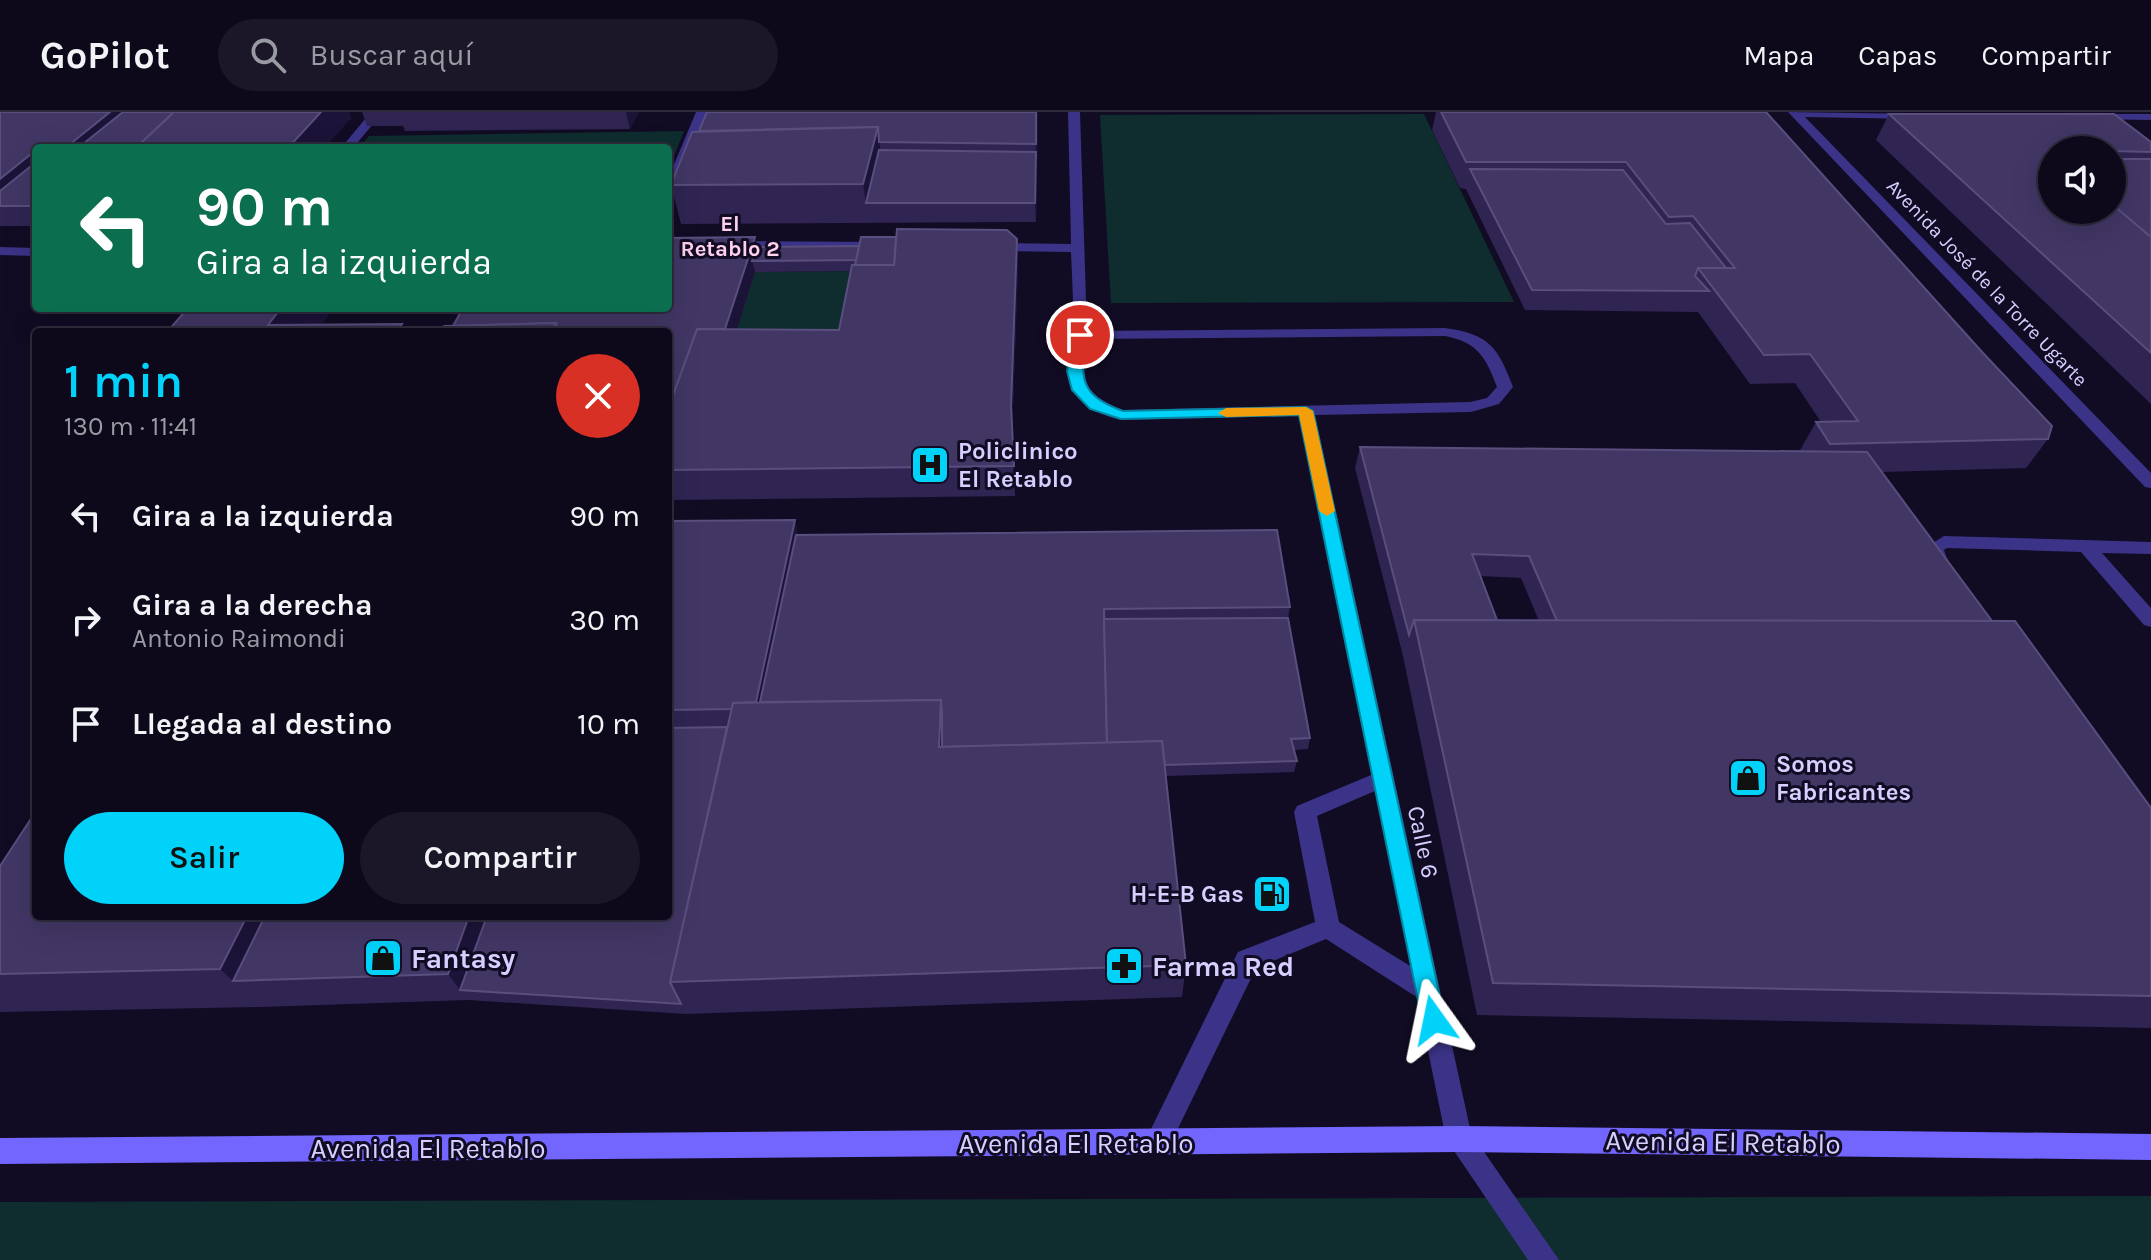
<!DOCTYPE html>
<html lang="es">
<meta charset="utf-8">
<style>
body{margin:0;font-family:Karla,sans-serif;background:#1b1728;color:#f1f3f6;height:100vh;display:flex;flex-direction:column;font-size:30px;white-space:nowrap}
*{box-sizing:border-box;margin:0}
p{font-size:26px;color:#9a9aa3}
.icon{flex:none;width:44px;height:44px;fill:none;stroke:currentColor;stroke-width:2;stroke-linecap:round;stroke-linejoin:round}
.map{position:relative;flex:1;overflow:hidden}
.sheet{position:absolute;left:32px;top:216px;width:640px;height:592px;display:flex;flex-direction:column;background:#0d091b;border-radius:8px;box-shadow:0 8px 32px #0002,0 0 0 2px #2d2a3a}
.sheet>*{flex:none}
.banner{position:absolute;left:32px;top:32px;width:640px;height:168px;border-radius:8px;box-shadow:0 8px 32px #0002,0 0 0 2px #2d2a3a;background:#0b6e4f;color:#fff;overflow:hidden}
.tools{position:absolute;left:2038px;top:24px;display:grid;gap:16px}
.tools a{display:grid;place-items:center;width:88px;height:88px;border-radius:50%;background:#0d091b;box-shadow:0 8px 32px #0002,0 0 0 2px #2d2a3a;font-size:40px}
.pin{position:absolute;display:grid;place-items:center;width:68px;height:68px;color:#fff;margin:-34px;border:4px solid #fff;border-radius:50%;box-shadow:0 2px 8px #0007}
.me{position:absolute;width:88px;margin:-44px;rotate:348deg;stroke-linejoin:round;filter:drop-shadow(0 0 6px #0008)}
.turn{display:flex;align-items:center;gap:28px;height:168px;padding:0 32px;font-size:36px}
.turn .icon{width:104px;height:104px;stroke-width:2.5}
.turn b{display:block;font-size:56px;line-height:68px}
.round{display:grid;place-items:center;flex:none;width:84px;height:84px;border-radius:42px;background:#1b1728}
.head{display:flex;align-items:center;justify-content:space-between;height:136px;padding:0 32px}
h1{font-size:48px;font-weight:600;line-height:60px;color:#00d2fa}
.primary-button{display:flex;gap:16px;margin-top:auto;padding:16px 32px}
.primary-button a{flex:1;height:92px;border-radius:48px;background:#00d2fa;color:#111;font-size:32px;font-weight:600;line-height:92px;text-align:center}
.primary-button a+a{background:#1b1728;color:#f1f3f6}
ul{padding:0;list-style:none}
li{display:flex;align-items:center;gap:24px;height:104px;padding:0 32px}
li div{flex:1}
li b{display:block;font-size:30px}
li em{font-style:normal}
header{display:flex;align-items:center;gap:48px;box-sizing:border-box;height:112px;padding:0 40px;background:#0d091b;border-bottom:2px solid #2d2a3a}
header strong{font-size:38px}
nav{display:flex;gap:44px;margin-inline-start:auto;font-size:28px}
.search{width:560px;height:72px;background:#1b1728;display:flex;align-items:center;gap:20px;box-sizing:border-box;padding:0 28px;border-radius:44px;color:#9a9aa3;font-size:30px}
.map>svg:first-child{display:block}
.green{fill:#0f2d2e}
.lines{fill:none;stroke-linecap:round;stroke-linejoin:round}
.lane{fill:#3b3387;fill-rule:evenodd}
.street{fill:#3b3387;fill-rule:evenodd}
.secondary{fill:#7266ff;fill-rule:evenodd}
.wall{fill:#302453;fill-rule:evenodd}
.shaded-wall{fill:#1c1338}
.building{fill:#423665;stroke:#594e7e;stroke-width:2}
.route{fill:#00d2fa;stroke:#0088a2;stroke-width:2}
.slow{fill:#f59e0b}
.labels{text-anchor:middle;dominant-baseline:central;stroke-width:6;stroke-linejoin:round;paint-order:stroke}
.far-street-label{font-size:20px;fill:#d7cfff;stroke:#110c24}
.far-neighbourhood-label{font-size:22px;font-weight:bold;fill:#ffd1ec;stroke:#110c24}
.poi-label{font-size:24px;font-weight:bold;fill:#d7cfff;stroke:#110c24;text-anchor:start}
.street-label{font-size:24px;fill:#d7cfff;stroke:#110c24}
.near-poi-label{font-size:28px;font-weight:bold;fill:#d7cfff;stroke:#110c24;text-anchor:start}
.near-street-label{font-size:28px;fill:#d7cfff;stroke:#110c24}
</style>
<header>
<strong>GoPilot</strong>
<div class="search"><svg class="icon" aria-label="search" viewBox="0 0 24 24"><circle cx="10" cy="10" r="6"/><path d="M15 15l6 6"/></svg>Buscar aquí</div>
<nav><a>Mapa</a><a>Capas</a><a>Compartir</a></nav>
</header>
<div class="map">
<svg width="2151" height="1148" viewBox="0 0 2151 1148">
<rect width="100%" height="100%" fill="#110c24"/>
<!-- green -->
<g class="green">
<polygon points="1424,2 1514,190 1111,191 1100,3"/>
<polygon points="684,19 668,59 668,36 359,36 369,24"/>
<polygon points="860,159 844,247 727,249 754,160"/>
<polygon points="2151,1084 2151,1148 0,1148 0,1090"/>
</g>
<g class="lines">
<!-- lane -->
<g class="lane">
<polygon points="371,0 383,0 353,36 341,36"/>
<polygon points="1944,424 2151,430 2151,442 2102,441 2151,496 2151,515 2144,513 2081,440 1947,436 1944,438 1950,456 1941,462 1932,456 1925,436"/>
<polygon points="1383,658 1391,660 1394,666 1391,672 1317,704 1339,810 1436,870 1439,878 1436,886 1427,889 1418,886 1326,827 1256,856 1167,1039 1158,1043 1149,1039 1145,1030 1149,1021 1238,840 1315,810 1294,700 1297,694"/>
</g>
<!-- street -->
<g class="street">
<polygon points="696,0 708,0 674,82 668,86 668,67"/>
<path d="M1068,0H1080L1087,219L1445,216C1489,222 1498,235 1513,275L1499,292L1471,300L1315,303L1471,1021L1559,1148H1528L1446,1027L1299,304L1121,308C1063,293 1070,272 1073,223C1074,195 1072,167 1071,140L990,139L983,135L990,131L1071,132ZM1445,224C1477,230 1486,245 1497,275L1487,286L1470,290L1123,298C1082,282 1081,268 1087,227Z"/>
<polygon points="1788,0 1919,2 1919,6 1915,7 1805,5 2151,361 2151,376 2145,375"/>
<polygon points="2087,2 2151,2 2151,8 2091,7 2085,4"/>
<polygon points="725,129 886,130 893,134 886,138 730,136 723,132"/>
<polygon points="0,135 36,136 36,144 0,143"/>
</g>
<!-- secondary -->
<polygon class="secondary" points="1459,1014 2151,1022 2151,1048 1459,1040 0,1052 0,1026"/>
</g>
<!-- wall -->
<g class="wall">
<polygon points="0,0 349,0 351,6 324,36 36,36 36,114 0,114"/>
<polygon points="362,0 639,0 630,17 405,19 403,14 367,14"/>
<polygon points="707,0 1038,0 1036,110 681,112 671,73 699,19"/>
<path d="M1436,0H1766L2048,327L2026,356L1882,360L1992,509L2151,696V916L1477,903L1403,544L1355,356L1360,335L1799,340L1816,310H1821L1795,271L1750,272L1698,200L1525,198L1466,77L1460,76L1432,18ZM1480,464L1521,466L1539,509L1497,508Z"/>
<path d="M1889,2L2151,30V292L1876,28ZM2052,38H2112V98H2052Z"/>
<path d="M755,125L757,135L859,134L1017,127L1018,155L1012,323L1015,384L668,388V220L453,214ZM851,159L839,218L737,217L755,160Z"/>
<polygon points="795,408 798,423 1290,495 1288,506 1310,626 1308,637 1294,638 1297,649 1294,660 1166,664 1186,853 1182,885 686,902 468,888 261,895 0,900 0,754 668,804 668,409"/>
</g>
<!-- shaded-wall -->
<g class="shaded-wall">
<polygon points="110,0 144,0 113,36 71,36 69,33"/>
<polygon points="321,0 349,0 351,6 324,36 288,36"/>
<polygon points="626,0 639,0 630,17"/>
<polygon points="1036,0 1038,0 1036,110 1035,91"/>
<polygon points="878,15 882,56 866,91 863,72"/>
<polygon points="36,38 36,80 0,94 0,67"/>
<polygon points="755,125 759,145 752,149 755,160 727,249 722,228"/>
<polygon points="1017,127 1018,155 1012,323 1011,294"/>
<polygon points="281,196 334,196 316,220 268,213"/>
<polygon points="556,211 559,220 551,220"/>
<polygon points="402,212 405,220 396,220"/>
<polygon points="795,408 802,438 768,605 754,597"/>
<polygon points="941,588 945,623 944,649 939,635"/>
<polygon points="247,804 304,804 233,869 220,857"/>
<polygon points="469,804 498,804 460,878 448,862"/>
</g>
<!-- building -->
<g class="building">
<polygon points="0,0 110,0 69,33 42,33 39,36 36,36 36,38 0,67"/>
<polygon points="123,0 174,0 140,32 142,36 78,36"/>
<polygon points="174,0 321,0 288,36 196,36 199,33 140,32"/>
<polygon points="707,0 1036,0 1036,32 879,30 878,15 699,19"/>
<polygon points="1441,0 1766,0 1983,241 2052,314 2048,327 1830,332 1816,310 1858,309 1810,242 1764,243 1698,156 1735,156 1693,104 1669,105 1626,50 1466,50"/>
<polygon points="1889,2 2114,2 2151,30 2151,40 2112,39 2112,38 2048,39 2052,42 2052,98 2112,98 2112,92 2151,125 2151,241"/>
<polygon points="878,15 863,72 671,73 692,20"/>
<polygon points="879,38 1036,40 1035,91 866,91"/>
<polygon points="2112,47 2151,47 2151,125 2112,92"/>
<polygon points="36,50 36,94 0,94 0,79"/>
<polygon points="1470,57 1623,58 1666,112 1690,111 1726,156 1698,156 1695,164 1709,179 1532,178"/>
<polygon points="897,117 1007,118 1017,127 1011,294 1014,354 668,358 668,297 697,217 839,218 852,153 894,153"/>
<polygon points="755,125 725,217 697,217 668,297 668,220 558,220 556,211 453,214 463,196 668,196 668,126"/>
<polygon points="861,125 896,125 894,153 855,153"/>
<polygon points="859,134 856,148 752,149 757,135"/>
<polygon points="188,196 281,196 268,213 402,212 396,220 167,220"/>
<polygon points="556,211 551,220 441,220 444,214"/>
<polygon points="1360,335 1867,340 1992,509 1557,509 1529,444 1472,442 1497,508 1414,508 1409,523"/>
<polygon points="795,408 756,590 733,591 732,597 668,598 668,409"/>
<polygon points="1277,418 1290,495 1104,497 1107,631 942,635 942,602 941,588 760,590 796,423"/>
<polygon points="1288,506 1310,626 1291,627 1297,649 1165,653 1162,629 1107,631 1104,507"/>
<polygon points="1414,508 2015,509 2151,696 2151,884 1493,871"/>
<polygon points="941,588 939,635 1162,629 1186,853 670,870 733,591"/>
<polygon points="727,615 670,870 681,892 460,878 487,804 668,804 668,616"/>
<polygon points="36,699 36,804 247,804 220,857 0,862 0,754"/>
<polygon points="265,804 469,804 448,862 233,869"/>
</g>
<!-- route -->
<path class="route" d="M1080,219L1087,223C1080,265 1078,283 1123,299L1306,295L1313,299L1445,908L1442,915L1434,918L1426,915L1422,908L1299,303L1121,307L1090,297L1072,278L1067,259L1073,223Z"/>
<!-- slow -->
<polygon class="slow" points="1306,295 1313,299 1335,399 1327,404 1319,399 1299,303 1226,305 1218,301 1226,296"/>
<!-- icons -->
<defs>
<g id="hospital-square" transform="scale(2)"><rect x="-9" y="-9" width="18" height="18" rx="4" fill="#00d2fa" stroke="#110c24"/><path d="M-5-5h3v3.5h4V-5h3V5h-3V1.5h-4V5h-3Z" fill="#111"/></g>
<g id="shop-square" transform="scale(2)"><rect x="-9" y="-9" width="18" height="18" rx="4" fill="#00d2fa" stroke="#110c24"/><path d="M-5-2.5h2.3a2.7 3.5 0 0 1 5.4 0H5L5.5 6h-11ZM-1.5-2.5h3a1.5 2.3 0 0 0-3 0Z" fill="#111"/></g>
<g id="fuel-square" transform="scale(2)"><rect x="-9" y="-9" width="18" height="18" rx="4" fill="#00d2fa" stroke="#110c24"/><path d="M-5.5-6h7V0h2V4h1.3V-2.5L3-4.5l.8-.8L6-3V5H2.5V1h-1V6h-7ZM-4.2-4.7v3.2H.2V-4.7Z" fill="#111"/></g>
<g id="pharmacy-square" transform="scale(2)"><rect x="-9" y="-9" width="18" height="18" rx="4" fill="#00d2fa" stroke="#110c24"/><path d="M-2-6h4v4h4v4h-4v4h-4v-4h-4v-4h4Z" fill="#111"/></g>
</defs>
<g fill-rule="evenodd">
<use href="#hospital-square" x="930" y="353"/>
<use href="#shop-square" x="1748" y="666"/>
<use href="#fuel-square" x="1272" y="782"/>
<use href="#shop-square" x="383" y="846"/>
<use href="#pharmacy-square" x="1124" y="854"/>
</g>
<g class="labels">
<!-- far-street labels -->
<g class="far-street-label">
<text transform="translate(1987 171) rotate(46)">Avenida José de la Torre Ugarte</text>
</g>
<!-- far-neighbourhood labels -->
<g class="far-neighbourhood-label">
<text x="730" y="112">El<tspan x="730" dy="25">Retablo 2</tspan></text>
</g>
<!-- poi labels -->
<g class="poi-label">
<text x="958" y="339">Policlinico<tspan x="958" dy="28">El Retablo</tspan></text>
<text x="1776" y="652">Somos<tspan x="1776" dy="28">Fabricantes</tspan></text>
<text x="1244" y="782" text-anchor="end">H-E-B Gas</text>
</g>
<!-- street labels -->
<g class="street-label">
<text transform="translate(1423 730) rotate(78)">Calle 6</text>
</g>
<!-- near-poi labels -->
<g class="near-poi-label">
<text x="411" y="846">Fantasy</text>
<text x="1152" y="854">Farma Red</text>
</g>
<!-- near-street labels -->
<g class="near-street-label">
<text transform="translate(1723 1030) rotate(1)">Avenida El Retablo</text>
<text x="1076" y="1031">Avenida El Retablo</text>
<text x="428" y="1036">Avenida El Retablo</text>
</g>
</g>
</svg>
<div class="tools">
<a><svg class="icon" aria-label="sound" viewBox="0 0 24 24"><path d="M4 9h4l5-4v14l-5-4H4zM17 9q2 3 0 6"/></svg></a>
</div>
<div class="pin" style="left:1080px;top:223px;background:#d93025"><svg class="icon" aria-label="arrive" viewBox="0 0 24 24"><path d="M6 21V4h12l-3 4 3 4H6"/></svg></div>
<svg class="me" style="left:1434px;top:908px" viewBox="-20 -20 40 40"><path d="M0-17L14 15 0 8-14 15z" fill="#00d2fa" stroke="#fff" stroke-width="4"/></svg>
<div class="banner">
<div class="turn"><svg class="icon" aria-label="left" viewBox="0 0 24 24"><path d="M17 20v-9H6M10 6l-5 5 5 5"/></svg><div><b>90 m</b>Gira a la izquierda</div></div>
</div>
<section class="sheet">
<div class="head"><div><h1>1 min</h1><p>130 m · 11:41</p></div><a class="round" style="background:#d93025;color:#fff"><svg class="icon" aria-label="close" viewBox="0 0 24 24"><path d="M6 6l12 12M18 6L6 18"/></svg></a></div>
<ul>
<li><svg class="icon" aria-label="left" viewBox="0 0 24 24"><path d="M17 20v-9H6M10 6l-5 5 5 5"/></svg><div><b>Gira a la izquierda</b></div><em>90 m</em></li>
<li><svg class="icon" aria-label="right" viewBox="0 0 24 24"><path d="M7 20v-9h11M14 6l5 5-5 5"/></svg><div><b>Gira a la derecha</b><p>Antonio Raimondi</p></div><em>30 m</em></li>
<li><svg class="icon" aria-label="arrive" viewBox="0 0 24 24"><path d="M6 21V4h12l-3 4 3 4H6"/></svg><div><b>Llegada al destino</b></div><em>10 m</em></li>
</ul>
<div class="primary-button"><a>Salir</a><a>Compartir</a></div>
</section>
</div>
